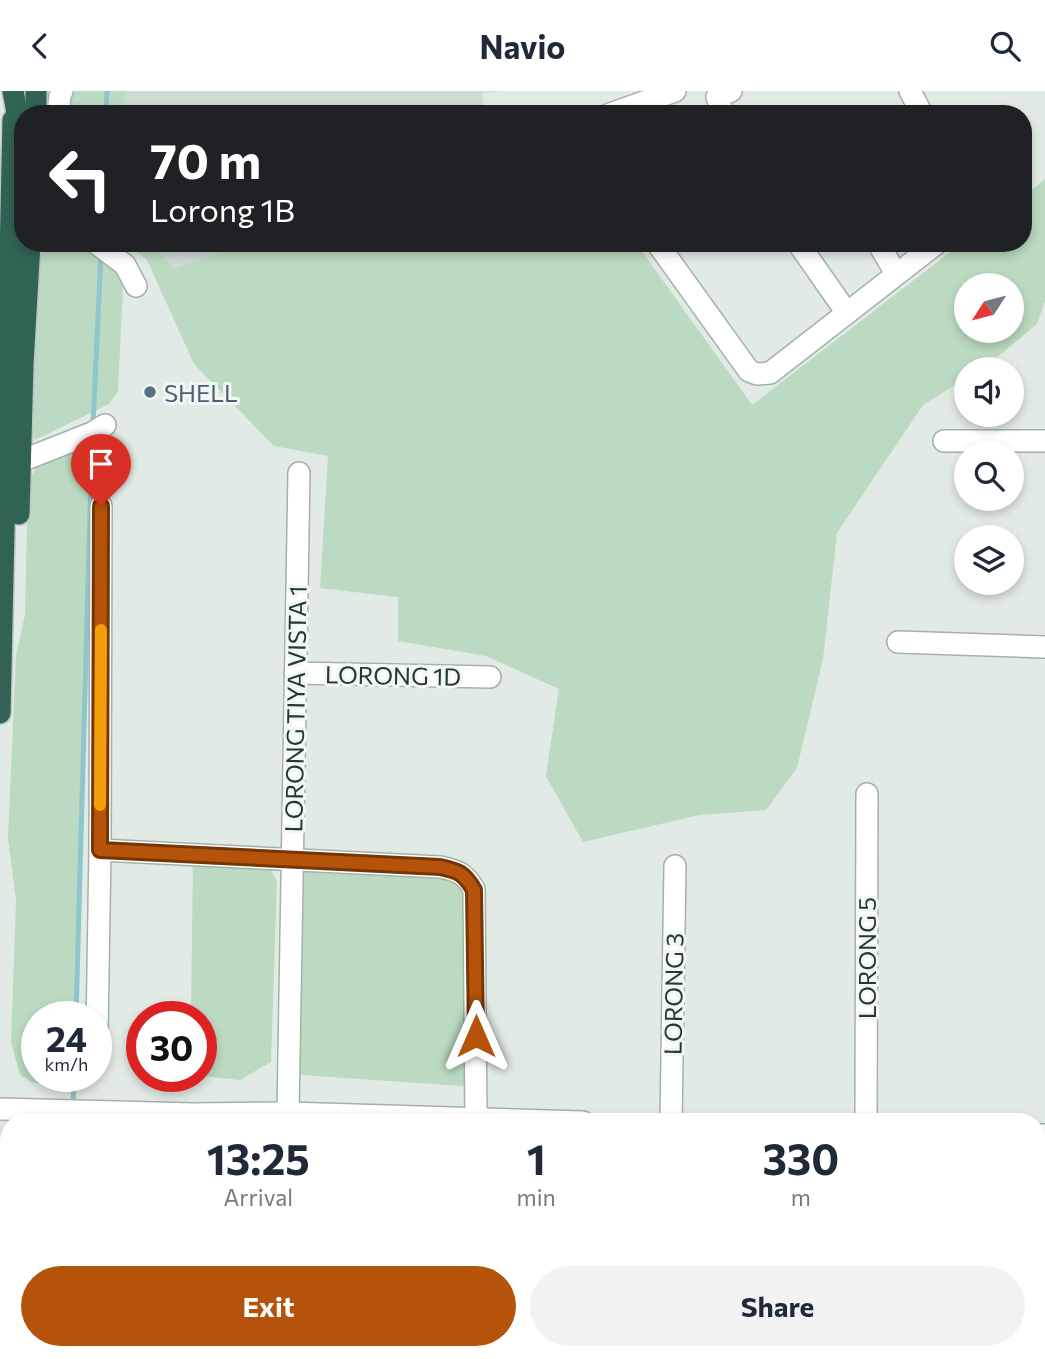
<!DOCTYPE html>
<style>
body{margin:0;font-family:Commissioner,sans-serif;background:#f2f2f3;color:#1f2937;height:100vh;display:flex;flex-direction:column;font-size:26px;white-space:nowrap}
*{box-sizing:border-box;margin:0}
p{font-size:23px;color:#747a83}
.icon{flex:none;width:38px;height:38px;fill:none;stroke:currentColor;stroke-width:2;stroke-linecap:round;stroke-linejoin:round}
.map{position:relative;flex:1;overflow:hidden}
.drawer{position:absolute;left:0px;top:1022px;width:1046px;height:247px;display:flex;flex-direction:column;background:#fff;border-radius:28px 28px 0 0;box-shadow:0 4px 10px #0003}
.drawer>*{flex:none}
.guide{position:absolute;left:14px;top:14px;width:1018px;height:147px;border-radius:28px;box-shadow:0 4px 10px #0003;background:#202124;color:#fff;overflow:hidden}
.needle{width:46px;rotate:234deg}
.buttons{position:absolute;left:954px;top:182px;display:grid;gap:14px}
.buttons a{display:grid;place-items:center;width:70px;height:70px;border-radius:50%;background:#fff;box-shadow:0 4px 10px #0003;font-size:35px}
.speed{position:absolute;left:21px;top:910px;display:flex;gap:14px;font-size:35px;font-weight:700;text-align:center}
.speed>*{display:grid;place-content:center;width:91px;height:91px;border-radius:50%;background:#fff;box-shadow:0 4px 10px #0003;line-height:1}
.speed small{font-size:18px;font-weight:400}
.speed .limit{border:10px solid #d22;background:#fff;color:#111}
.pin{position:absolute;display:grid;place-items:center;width:60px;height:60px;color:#fff;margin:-72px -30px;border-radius:50% 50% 50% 0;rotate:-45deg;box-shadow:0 0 7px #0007}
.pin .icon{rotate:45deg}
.me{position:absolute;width:77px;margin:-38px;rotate:0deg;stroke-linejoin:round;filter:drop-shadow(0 0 5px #0008)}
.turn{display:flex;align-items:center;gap:24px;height:147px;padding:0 21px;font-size:32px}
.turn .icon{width:91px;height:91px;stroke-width:2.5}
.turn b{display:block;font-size:49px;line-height:60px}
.eta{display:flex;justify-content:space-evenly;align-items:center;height:119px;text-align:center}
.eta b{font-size:42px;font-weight:700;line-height:49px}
.primary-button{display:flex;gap:14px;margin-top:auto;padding:14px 21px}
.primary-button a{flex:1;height:80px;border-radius:42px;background:#b45309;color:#fff;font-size:28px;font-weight:700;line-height:80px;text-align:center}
.primary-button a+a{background:#f2f2f3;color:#1f2937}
header{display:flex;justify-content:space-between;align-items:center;height:91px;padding:0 21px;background:#fff;font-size:32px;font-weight:700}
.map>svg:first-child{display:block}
.built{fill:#cfdad4}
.green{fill:#bbdac1;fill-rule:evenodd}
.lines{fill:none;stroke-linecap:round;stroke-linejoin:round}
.stream{stroke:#8dc6cb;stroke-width:5}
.minor-casing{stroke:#a4b1ab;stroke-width:24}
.highway-casing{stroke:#bdc4c1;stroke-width:24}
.minor{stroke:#fff;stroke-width:21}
.highway{stroke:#316355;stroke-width:21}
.route-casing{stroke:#753606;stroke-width:18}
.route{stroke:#b45309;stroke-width:12}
.slow{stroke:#f59e0b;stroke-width:12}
.service-dot{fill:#5c6f8a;stroke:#f1f7f3;stroke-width:2.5}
.labels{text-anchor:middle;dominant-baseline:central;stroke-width:6;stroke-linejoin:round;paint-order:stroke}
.service-label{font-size:24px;fill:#4e5e75;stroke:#f1f7f3;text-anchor:start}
.street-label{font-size:24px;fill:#233931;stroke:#f1f7f3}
</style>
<header><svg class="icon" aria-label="back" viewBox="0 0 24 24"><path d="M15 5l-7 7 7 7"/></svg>Navio<svg class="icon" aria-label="search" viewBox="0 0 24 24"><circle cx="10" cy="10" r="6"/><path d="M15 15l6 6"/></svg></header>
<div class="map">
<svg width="1045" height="1268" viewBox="0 0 1045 1268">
<rect width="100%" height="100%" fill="#e1eae5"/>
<!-- built -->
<g class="built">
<polygon points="127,0 503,0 482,2 484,23 121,23"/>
<polygon points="158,152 247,152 175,177 163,167"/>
<polygon points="1038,1071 1045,1071 1045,1268 818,1268 811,1260 1038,1260"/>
<polygon points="77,1260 497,1260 489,1268 77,1268"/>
</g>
<!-- green -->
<g class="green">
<polygon points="73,0 127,0 121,23 69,23"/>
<path d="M1045,88V210L1037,233L989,273L980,278H966V287L923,314L837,442L823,568L797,677L766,719L699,724L583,751L546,685L559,598L486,565L398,550V506L320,497L328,365L274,355L194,273L147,169L125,152H158L163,167L175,177L247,152H636L752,314L962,152H1024V105ZM1012,194V240H966V194Z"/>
<polygon points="43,152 77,152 116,180 123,196 118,300 109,313 35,349 27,334 31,233"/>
<polygon points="92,354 76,926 37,926 37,985 74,985 74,995 34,992 20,984 11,951 16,809 8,747 16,564 25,524 28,393 38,373"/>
<polygon points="193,763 264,767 277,790 271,971 240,989 201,985 201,926 191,926"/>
<polygon points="292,768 468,787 476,996 288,983"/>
<polygon points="9,1058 9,1260 67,1260 67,1268 3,1268 2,1075"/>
<polygon points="497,1260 811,1260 818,1268 489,1268"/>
</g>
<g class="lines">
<!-- stream -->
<g class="stream">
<polyline points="106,23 107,0"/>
<polyline points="93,334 101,162"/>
<polyline points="76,926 92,348"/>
<polyline points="73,1014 74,985"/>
<polyline points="67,1268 67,1260"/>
</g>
<!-- minor casing -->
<g class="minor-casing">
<g id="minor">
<polyline points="910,0 922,23"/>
<polyline points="58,23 60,5 62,0"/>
<polyline points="610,23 675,0"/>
<polyline points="723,23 717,6 731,0"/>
<polyline points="96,152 125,174 136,195"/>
<polyline points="657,152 749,280 757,283 770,282 937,152"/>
<polyline points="798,152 847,222"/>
<polyline points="878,152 896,183"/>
<polyline points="944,350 1045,350"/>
<polyline points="21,370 92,342 105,334"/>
<polyline points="898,551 1045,556"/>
<polyline points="295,582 490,586"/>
<path d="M100,759L440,776C459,780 464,782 474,798L476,1028"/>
<polyline points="97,942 100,759 101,415"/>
<polyline points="0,1018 193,1023 288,1022 583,1031"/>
<polyline points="288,1022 299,382"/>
<polyline points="671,1031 675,775"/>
<polyline points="866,1031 867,703"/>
<polyline points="1038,1044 1045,1044"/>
<polyline points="1038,1096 1045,1097"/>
<polyline points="1038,1186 1045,1186"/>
<polyline points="94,1260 94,1268"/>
<polyline points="828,1260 834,1268"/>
<polyline points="309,1268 318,1263 354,1268"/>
<polyline points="454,1268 454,1260"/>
<polyline points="476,1268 482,1260"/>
<polyline points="870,1268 870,1260"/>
</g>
</g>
<!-- highway casing -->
<g class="highway-casing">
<g id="highway">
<polyline points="13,0 21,43"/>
<polyline points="36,23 36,0"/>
<polyline points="19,423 23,273 30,152"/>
<polyline points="0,622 13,29"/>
</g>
</g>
<!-- minor -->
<use href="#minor" class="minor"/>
<!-- highway -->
<use href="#highway" class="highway"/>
</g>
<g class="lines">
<!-- route casing -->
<g class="route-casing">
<path id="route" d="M101,415L100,759L440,776C459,780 464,782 474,799L476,945"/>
</g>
<!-- route -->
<use href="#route" class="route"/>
<!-- slow -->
<polyline class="slow" points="100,714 101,539"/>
</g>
<!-- markers -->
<circle class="service-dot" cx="150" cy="301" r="7"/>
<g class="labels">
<!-- service labels -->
<g class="service-label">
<text x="164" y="301">SHELL</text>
</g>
<!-- street labels -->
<g class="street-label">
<text transform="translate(393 584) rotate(1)">LORONG 1D</text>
<text transform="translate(295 618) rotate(-89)">LORONG TIYA VISTA 1</text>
<text transform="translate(866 867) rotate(-90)">LORONG 5</text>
<text transform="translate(673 903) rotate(-89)">LORONG 3</text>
</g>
</g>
</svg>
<div class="buttons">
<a><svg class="needle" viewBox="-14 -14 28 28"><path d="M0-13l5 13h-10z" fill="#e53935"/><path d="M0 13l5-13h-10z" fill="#747a83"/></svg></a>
<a><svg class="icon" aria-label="sound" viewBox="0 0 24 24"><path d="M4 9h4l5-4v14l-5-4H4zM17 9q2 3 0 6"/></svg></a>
<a><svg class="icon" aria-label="search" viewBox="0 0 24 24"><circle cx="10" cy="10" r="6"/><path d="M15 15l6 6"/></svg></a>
<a><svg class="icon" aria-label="layers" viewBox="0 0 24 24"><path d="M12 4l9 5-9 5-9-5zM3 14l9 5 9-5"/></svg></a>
</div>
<div class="speed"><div>24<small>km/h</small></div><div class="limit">30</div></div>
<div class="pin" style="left:101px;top:415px;background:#d93025"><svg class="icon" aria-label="arrive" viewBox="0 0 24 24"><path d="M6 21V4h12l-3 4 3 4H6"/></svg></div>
<svg class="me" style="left:476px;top:945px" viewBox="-20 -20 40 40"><path d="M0-17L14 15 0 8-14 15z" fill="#b45309" stroke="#fff" stroke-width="4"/></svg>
<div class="guide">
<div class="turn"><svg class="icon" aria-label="left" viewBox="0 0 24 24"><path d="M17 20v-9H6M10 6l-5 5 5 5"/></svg><div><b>70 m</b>Lorong 1B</div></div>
</div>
<section class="drawer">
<div class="eta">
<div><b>13:25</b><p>Arrival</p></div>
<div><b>1</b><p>min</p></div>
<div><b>330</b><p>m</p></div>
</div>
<div class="primary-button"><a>Exit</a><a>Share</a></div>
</section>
</div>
